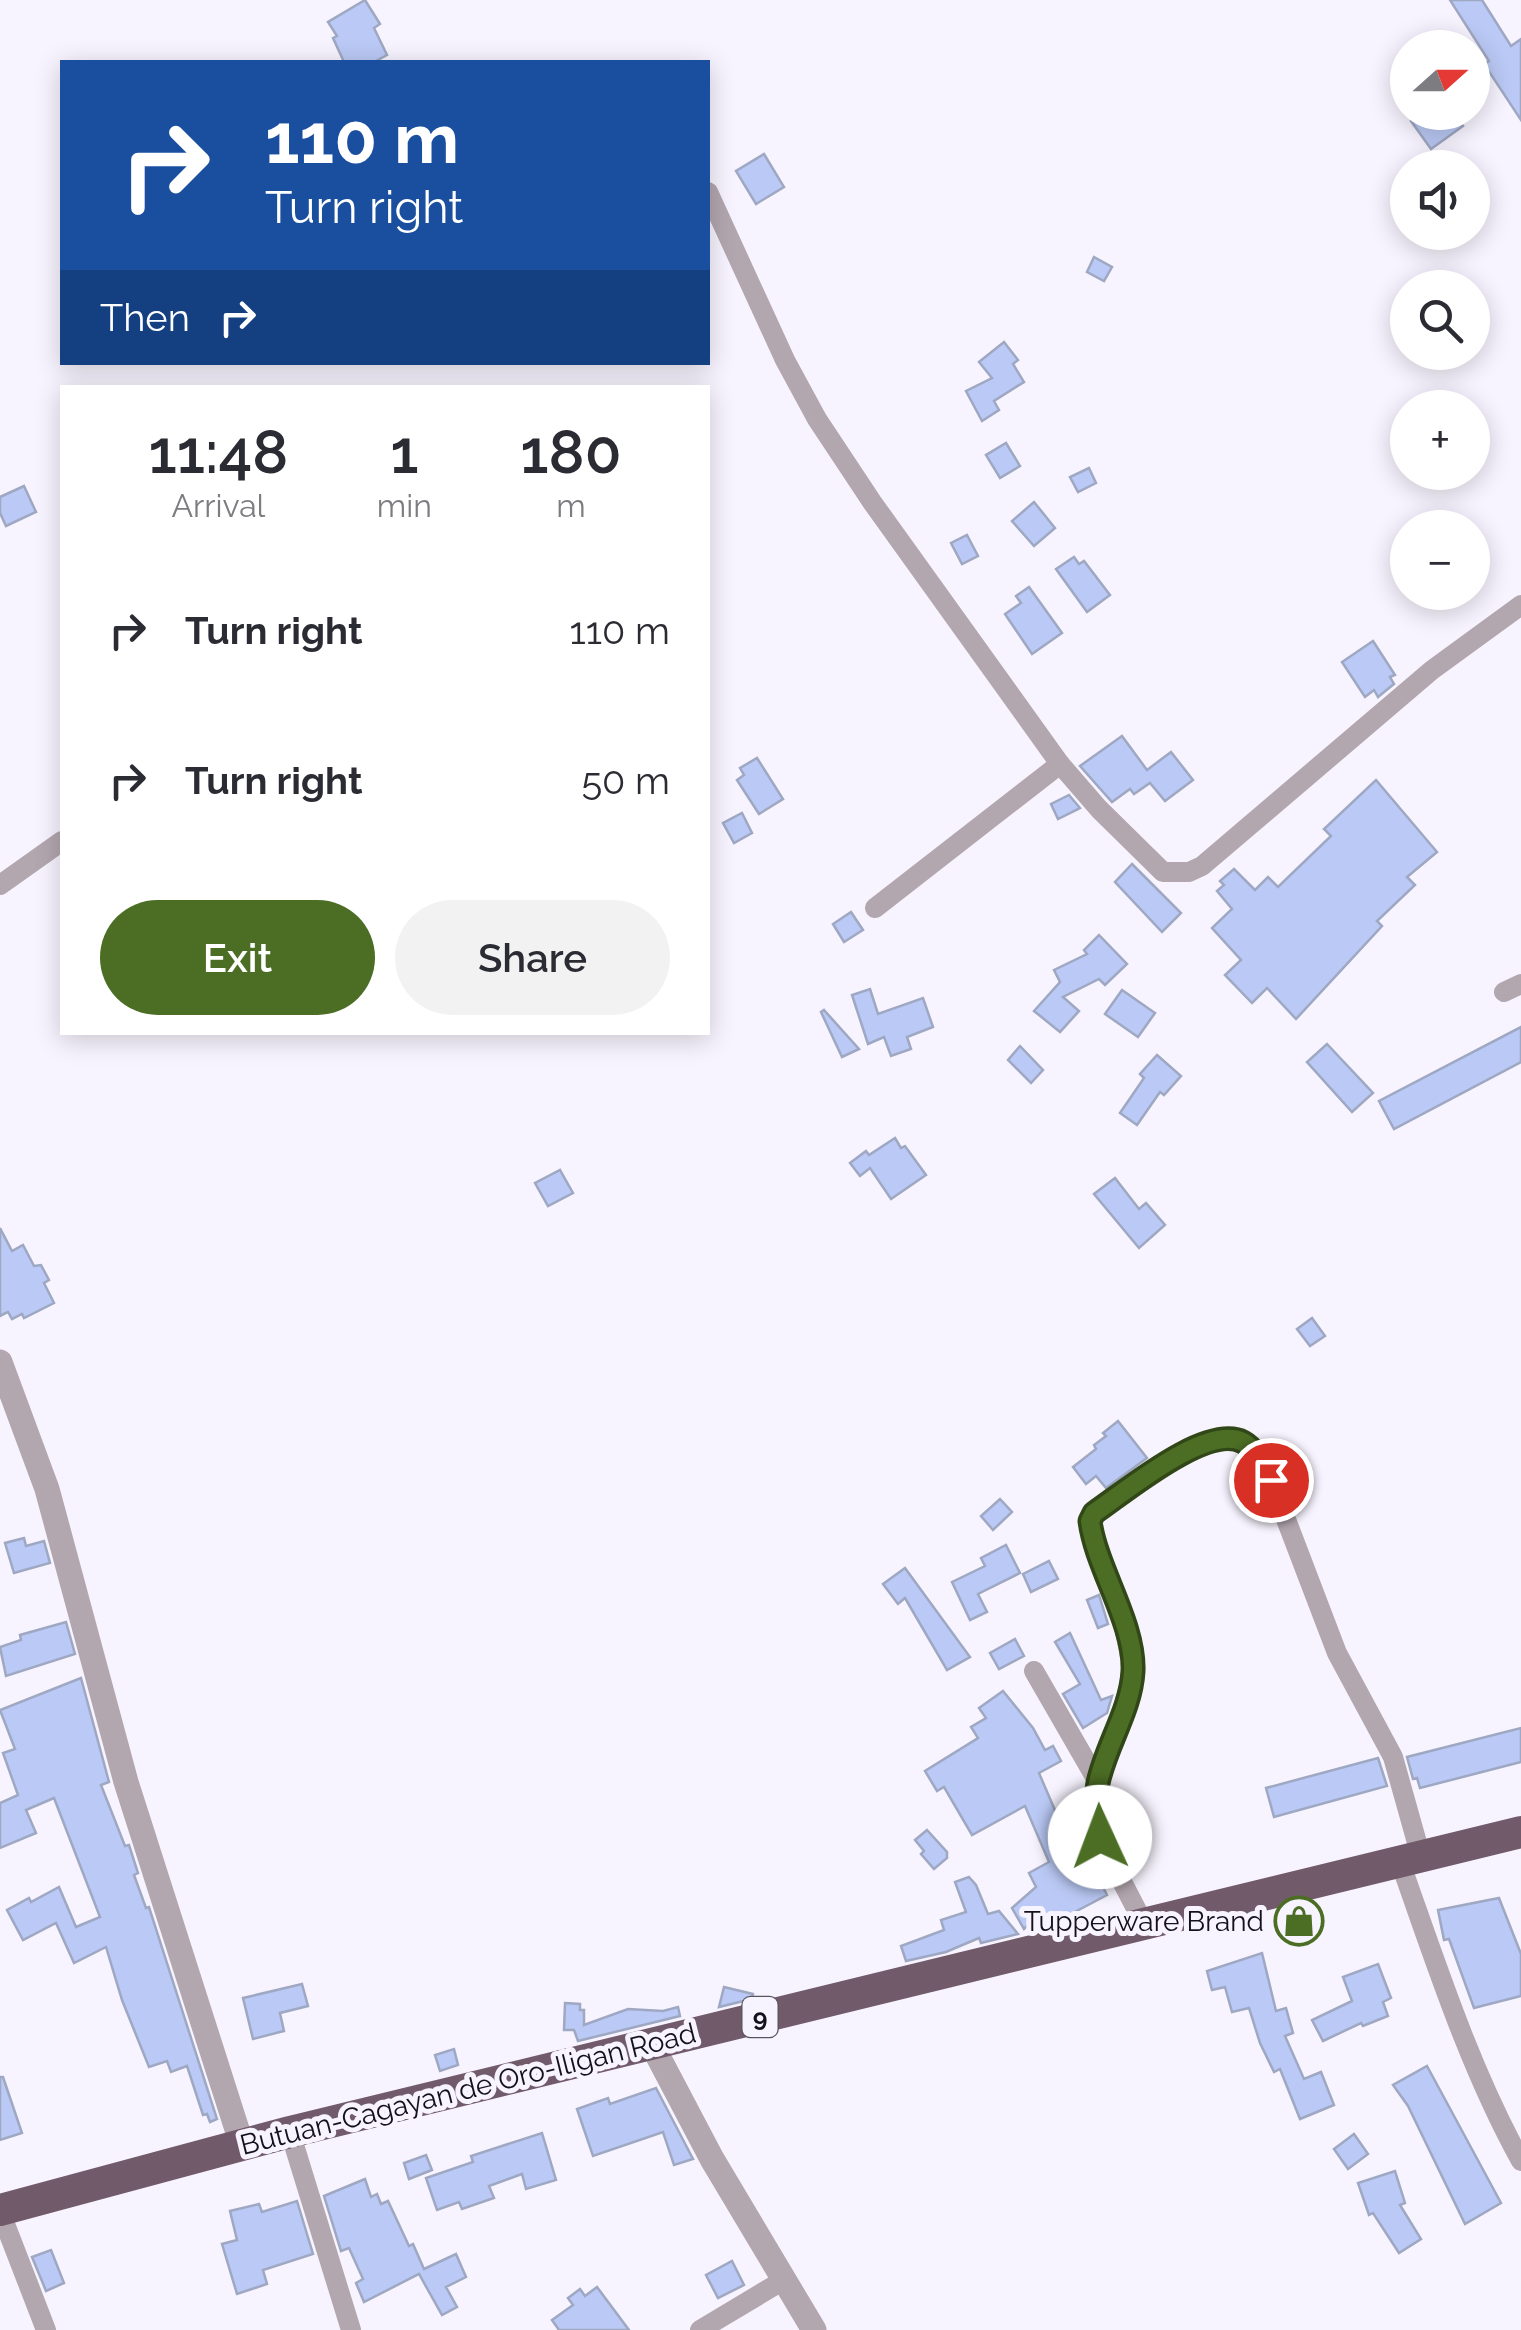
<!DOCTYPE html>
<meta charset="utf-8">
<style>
body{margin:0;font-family:Raleway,sans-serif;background:#f2f2f3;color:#2b2b33;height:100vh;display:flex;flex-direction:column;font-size:38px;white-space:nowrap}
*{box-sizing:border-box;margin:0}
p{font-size:32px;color:#7c7c81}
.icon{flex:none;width:55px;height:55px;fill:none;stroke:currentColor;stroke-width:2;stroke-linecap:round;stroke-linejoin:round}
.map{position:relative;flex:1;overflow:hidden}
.side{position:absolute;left:60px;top:385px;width:650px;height:650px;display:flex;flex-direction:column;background:#fff;border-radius:0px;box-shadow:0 5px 25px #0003}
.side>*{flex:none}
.hud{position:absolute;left:60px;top:60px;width:650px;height:305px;border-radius:0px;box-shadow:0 5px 25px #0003;background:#1a4fa0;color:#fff;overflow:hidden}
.needle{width:65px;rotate:69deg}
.controls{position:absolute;left:1390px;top:30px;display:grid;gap:20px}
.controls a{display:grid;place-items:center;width:100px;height:100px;border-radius:50%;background:#fff;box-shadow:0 5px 25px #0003;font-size:50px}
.pin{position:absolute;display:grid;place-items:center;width:85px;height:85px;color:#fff;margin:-42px;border:5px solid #fff;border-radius:50%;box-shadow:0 2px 10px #0007}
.me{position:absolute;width:110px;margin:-55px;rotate:358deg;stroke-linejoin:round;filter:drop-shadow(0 0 8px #0008)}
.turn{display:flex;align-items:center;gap:35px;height:210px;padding:0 40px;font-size:45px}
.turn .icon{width:130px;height:130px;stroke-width:2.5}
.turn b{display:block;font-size:70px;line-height:85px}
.then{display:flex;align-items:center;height:95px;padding:0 40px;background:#0003;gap:20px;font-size:38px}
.eta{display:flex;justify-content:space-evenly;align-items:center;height:170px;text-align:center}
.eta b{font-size:60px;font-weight:600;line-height:70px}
.button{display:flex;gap:20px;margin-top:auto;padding:20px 40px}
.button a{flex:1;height:115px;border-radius:60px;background:#4b6d24;color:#fff;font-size:40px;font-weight:600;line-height:115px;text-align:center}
.button a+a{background:#f2f2f3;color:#2b2b33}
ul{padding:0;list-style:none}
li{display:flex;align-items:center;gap:30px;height:150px;padding:0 40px}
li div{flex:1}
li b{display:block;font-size:38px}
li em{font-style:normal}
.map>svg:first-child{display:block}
.building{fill:#bac9f5;stroke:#9fa8c2;stroke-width:2.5}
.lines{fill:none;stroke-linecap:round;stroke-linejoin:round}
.minor{stroke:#b3a7af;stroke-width:20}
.tertiary{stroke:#b3a7af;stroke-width:25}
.trunk{stroke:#715a6a;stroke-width:32}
.route-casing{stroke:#314717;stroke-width:25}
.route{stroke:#4b6d24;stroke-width:18}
.labels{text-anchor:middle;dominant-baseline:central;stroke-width:10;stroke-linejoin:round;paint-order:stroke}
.shield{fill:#f8f4ff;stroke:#59555f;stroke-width:2.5}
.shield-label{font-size:25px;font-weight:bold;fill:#15111a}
.poi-label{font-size:28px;fill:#15111a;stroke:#f8f4ff;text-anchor:end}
.street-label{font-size:28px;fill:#15111a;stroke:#f8f4ff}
</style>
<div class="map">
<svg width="1521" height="2330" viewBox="0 0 1521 2330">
<rect width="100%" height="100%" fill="#f8f4ff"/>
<!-- building -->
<g class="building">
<polygon points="365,0 380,24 374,28 387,55 374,62 344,62 333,38 337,36 328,22"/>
<polygon points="1450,0 1482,0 1511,46 1521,39 1521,120 1484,64 1489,61"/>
<polygon points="1424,112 1453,112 1463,126 1431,149 1411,121"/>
<polygon points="764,154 784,187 756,204 736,171"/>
<polygon points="1094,257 1112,267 1104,281 1087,272"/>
<polygon points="1004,342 1018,360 1013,364 1024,382 994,401 999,410 982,421 966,391 992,378 979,362"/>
<polygon points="1006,443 1020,466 1000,478 986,455"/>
<polygon points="1089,468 1096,483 1078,492 1070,477"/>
<polygon points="24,486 36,512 6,526 0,513 0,497"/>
<polygon points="1034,502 1055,528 1034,546 1012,521"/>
<polygon points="967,535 978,556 962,564 951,543"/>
<polygon points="1074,557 1079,564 1084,561 1110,595 1087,612 1056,569"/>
<polygon points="1029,587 1062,633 1032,654 1005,614 1021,603 1016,596"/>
<polygon points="1373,641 1395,675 1390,677 1394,684 1378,697 1374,690 1365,697 1342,662"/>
<polygon points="1122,736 1147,770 1171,752 1193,780 1165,801 1150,783 1134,794 1130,789 1112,802 1080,766"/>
<polygon points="757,758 783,799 759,814 737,780 744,775 740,768"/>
<polygon points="1376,780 1437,852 1407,877 1415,885 1377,921 1382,926 1296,1019 1267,988 1252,1003 1225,975 1241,960 1212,928 1232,909 1217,891 1224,885 1220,881 1234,869 1255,890 1268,877 1278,887 1331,836 1324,829"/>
<polygon points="1069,795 1080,808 1058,819 1051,804"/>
<polygon points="742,813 752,833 734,843 723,823"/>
<polygon points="1132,864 1181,913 1162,932 1115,882"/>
<polygon points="851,912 863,930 844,942 833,924"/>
<polygon points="1099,935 1127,964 1105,985 1099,979 1063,997 1079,1011 1060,1032 1034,1011 1060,982 1054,970 1087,954 1084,950"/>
<polygon points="870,989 878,1014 923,998 933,1027 907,1037 911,1049 891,1056 884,1037 868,1044 852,995"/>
<polygon points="1122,990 1155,1013 1138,1037 1105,1014"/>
<polygon points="824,1010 859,1049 842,1057 821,1012"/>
<polygon points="1521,1027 1521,1062 1394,1129 1379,1101"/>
<polygon points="1327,1044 1373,1093 1352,1112 1307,1062"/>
<polygon points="1020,1046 1043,1070 1031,1083 1008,1060"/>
<polygon points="1157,1055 1181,1076 1164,1095 1160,1092 1137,1125 1120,1113 1144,1078 1140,1074"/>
<polygon points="895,1138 901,1148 905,1146 926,1175 891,1199 870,1168 860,1176 850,1163 866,1151 869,1155"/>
<polygon points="560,1170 573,1193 548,1206 535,1183"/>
<polygon points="1115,1178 1139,1209 1146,1203 1165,1225 1139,1248 1094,1194"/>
<polygon points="0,1228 12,1251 23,1245 34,1266 41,1265 49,1280 44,1283 54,1303 24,1318 22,1314 12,1319 8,1312 0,1316"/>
<polygon points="1312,1318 1325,1336 1310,1346 1297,1329"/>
<polygon points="1118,1421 1147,1458 1106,1488 1096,1476 1086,1484 1073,1467 1096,1449 1094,1445 1106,1436 1103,1433"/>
<polygon points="1000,1499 1012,1512 993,1530 981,1516"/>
<polygon points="24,1538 26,1546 44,1541 50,1563 14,1573 5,1543"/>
<polygon points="1006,1545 1020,1573 978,1594 987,1612 970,1620 952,1582 985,1566 981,1558"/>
<polygon points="1049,1561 1058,1579 1031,1592 1023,1574"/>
<polygon points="905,1568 970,1657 947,1670 905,1598 898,1604 883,1584"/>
<polygon points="1099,1595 1108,1624 1098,1628 1087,1600"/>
<polygon points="66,1622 75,1654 6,1676 0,1647 21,1640 20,1635"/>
<polygon points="1070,1633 1101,1700 1112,1696 1107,1713 1083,1728 1063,1694 1080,1684 1055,1642"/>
<polygon points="1015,1639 1024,1656 999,1669 990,1653"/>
<polygon points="81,1678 109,1782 101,1785 125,1846 129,1845 138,1873 134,1875 146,1908 149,1907 217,2119 210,2122 207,2114 203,2115 187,2066 171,2072 167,2061 149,2067 122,2000 106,1947 74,1963 56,1923 23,1940 7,1910 29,1898 31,1902 59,1887 76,1927 100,1917 54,1798 26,1810 36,1833 0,1848 0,1803 18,1795 3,1753 15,1749 0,1710"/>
<polygon points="1003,1691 1033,1728 1045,1750 1053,1746 1061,1761 1039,1773 1075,1857 1085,1852 1107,1895 1067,1916 1065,1912 1048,1921 1043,1911 1024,1929 1012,1908 1036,1887 1029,1873 1049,1862 1025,1806 972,1835 944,1787 937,1791 925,1771 978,1738 971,1727 986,1718 979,1708"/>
<polygon points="1521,1728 1521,1762 1420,1788 1417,1778 1413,1779 1407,1757"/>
<polygon points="1378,1758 1387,1786 1274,1817 1266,1788"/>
<polygon points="927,1830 947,1852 947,1858 934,1869 921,1854 924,1851 915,1840"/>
<polygon points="969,1877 976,1885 988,1914 999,1911 1018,1934 981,1943 979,1938 946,1952 906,1961 901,1946 944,1930 941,1920 966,1912 955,1882"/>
<polygon points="1499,1898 1521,1954 1521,1996 1474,2008 1449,1939 1444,1940 1438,1910"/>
<polygon points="1262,1953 1276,2011 1286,2008 1293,2033 1285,2036 1304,2079 1321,2072 1334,2105 1300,2119 1280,2069 1274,2072 1260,2043 1249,2008 1232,2012 1225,1987 1212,1990 1207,1971"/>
<polygon points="1378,1964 1391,1998 1383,2002 1388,2016 1363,2026 1361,2023 1323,2041 1312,2020 1352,2001 1343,1977"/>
<polygon points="302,1984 308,2006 280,2013 284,2031 253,2039 243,1998"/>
<polygon points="724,1987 753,1994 752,1999 719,2007"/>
<polygon points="565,2003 580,2004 580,2010 584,2010 584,2025 628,2009 663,2011 678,2007 680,2016 578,2041 574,2030 564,2030"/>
<polygon points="454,2049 458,2065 440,2071 435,2055"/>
<polygon points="1427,2066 1501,2203 1465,2224 1408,2106 1393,2085"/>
<polygon points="0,2077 3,2077 22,2133 0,2140"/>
<polygon points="656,2088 693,2159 674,2165 663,2132 593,2156 577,2109 608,2098 610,2104"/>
<polygon points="542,2133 556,2180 526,2189 522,2174 489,2186 494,2198 462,2209 459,2202 437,2210 426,2178 473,2162 471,2156"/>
<polygon points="1354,2134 1368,2154 1348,2169 1334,2149"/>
<polygon points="426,2155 432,2170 409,2179 404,2163"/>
<polygon points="1395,2171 1405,2203 1400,2205 1421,2239 1399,2253 1373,2213 1369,2215 1358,2183"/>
<polygon points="365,2179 371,2197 377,2194 381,2204 388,2201 409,2246 413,2244 424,2269 456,2254 466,2277 446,2287 457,2307 442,2315 419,2274 364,2302 356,2283 363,2279 349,2248 341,2251 324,2196"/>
<polygon points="297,2201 313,2254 263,2270 267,2284 237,2294 222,2244 237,2240 230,2211 259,2204 262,2212"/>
<polygon points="51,2250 64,2283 46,2291 32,2257"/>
<polygon points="732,2261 744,2285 718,2298 706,2275"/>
<polygon points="597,2287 629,2330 559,2330 552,2320 573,2305 568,2298 580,2289 585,2296"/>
</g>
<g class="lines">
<!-- minor -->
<g class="minor">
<polyline points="708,192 785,360 817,419 872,502 1060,764 1099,809 1163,872 1189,872 1202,866 1432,670 1521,605"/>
<polyline points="0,885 62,841"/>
<polyline points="875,908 1060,764"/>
<polyline points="1504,992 1521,984"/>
<polyline points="1034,1671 1098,1782"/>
<path d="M1400,1862C1436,1963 1469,2067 1521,2161"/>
<polyline points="1145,1926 1099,1837 1096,1806 1098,1782 1118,1727 1133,1671 1125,1631 1090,1521 1094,1513 1170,1461 1221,1438 1243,1442 1255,1453 1271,1480 1337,1653 1393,1757 1421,1857"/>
<polyline points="290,2132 351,2330"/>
<polyline points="0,2211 46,2330"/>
<polyline points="700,2330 782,2281"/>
</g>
<!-- tertiary -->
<g class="tertiary">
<polyline points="0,1362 47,1489 126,1782 242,2145"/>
<polyline points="651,2043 712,2159 814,2330"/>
</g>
<!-- trunk -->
<polyline class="trunk" points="0,2210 290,2132 1521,1832"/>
</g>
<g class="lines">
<!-- route casing -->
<g class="route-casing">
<path id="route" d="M1100,1837C1098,1819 1094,1801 1098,1783C1106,1745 1131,1710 1133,1671C1135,1623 1096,1568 1090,1521L1094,1513C1125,1492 1207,1423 1243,1442C1256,1449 1264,1468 1271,1480"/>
</g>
<!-- route -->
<use href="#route" class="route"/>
</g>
<!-- icons -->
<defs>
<g id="shop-ring" transform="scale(2.5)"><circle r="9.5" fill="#f8f4ff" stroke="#4b6d24" stroke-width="1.5"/><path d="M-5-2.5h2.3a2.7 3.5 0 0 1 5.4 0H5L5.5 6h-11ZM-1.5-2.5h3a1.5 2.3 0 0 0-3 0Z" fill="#4b6d24"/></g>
</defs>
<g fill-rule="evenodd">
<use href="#shop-ring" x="1299" y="1921"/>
</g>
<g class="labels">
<!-- shield labels -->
<rect class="shield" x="742.5" y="1997" width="35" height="40" rx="8"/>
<g class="shield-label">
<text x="760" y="2017">9</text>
</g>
<!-- poi labels -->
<g class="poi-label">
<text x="1264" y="1921">Tupperware Brand</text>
</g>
<!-- street labels -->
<g class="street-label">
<text transform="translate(468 2089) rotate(-14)">Butuan-Cagayan de Oro-Iligan Road</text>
</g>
</g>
</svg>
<div class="controls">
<a><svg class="needle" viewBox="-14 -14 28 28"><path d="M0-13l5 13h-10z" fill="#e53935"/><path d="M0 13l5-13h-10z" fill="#7c7c81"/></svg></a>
<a><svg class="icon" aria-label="sound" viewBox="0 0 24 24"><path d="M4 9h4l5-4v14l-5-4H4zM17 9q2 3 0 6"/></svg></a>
<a><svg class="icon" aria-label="search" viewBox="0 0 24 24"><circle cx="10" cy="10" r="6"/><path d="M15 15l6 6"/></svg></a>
<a>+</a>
<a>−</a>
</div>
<div class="pin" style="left:1271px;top:1480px;background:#d93025"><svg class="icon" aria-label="arrive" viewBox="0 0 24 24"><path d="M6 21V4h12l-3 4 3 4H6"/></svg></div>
<svg class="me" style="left:1100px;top:1837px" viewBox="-20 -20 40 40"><circle r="19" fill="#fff"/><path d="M0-13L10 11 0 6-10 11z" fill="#4b6d24"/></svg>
<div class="hud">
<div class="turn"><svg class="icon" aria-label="right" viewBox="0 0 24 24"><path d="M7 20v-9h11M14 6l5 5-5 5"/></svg><div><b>110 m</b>Turn right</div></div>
<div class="then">Then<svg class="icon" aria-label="right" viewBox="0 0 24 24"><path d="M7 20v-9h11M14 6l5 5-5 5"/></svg></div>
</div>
<section class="side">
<div class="eta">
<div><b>11:48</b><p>Arrival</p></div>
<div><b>1</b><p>min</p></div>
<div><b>180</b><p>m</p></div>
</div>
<ul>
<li><svg class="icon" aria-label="right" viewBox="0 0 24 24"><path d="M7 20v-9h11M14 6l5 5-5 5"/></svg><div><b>Turn right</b></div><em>110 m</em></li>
<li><svg class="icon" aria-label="right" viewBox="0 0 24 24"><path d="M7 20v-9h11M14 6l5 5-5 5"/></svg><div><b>Turn right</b></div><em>50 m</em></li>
</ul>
<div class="button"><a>Exit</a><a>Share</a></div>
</section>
</div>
